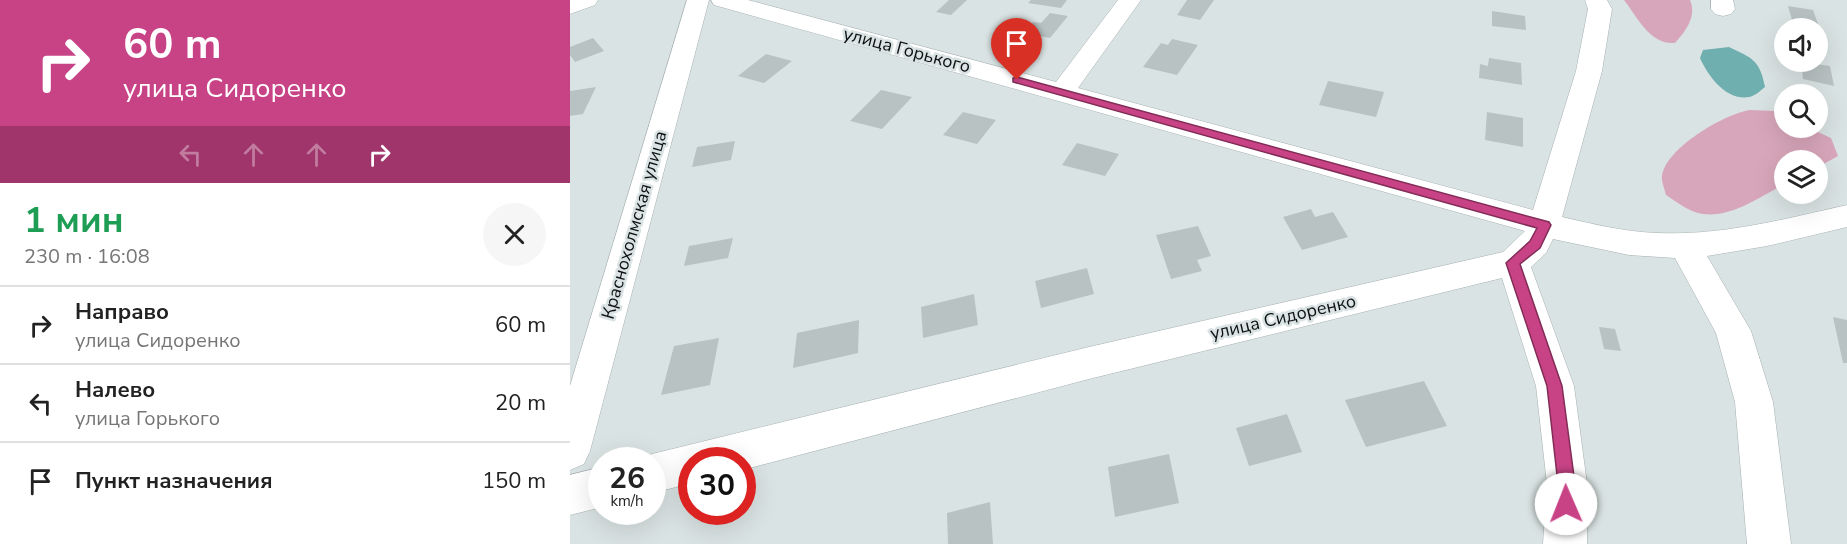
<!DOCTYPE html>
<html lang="ru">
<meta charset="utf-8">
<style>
body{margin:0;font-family:"Nunito Sans",sans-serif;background:#f6f6f6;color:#222;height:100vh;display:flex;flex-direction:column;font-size:22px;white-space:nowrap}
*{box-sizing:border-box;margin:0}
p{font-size:20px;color:#767676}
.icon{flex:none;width:33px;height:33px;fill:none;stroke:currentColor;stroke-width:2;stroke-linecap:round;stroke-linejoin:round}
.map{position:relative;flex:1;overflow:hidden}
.sheet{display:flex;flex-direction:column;background:#fff;width:570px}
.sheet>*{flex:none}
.hud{background:#c84386;color:#fff;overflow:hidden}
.fabs{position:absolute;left:1204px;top:18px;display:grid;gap:12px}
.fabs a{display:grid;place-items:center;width:54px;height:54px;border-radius:50%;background:#fff;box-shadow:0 6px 24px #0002;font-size:30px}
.speed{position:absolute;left:18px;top:447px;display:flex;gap:12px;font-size:30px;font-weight:700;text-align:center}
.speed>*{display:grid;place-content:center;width:78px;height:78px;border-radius:50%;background:#fff;box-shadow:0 6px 24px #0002;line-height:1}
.speed small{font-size:15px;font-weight:400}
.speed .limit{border:9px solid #d22;background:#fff;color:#111}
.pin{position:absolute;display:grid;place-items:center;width:51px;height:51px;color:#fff;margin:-62px -26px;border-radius:50% 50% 50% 0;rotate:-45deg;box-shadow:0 0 6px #0007}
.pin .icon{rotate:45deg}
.me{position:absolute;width:66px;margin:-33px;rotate:359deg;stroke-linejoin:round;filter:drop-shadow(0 0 4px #0008)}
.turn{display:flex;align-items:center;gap:21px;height:126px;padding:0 24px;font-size:27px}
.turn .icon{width:78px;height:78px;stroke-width:2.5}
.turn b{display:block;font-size:42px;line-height:51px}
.lanes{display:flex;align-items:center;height:57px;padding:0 24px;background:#0003;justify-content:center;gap:30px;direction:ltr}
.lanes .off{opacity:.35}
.round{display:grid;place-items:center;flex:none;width:63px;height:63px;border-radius:32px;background:#f6f6f6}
.overview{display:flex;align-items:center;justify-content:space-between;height:102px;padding:0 24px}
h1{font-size:36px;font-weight:700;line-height:45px;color:#1e9e55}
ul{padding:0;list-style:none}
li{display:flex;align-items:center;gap:18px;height:78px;padding:0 24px;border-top:2px solid #e0e0e0}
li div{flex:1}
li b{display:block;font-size:22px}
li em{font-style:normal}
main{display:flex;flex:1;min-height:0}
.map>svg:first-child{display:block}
.green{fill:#d8a6ba}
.water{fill:#70afb0}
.building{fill:#b9c2c2}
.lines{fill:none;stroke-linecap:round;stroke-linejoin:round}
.minor-casing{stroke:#a7b0b0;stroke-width:1}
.minor{fill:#fff;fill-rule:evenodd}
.route{fill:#c84386;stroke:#822c57;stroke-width:1.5}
.labels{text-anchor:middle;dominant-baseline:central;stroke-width:5;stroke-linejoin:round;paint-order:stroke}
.street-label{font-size:18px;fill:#0e1111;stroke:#dae3e3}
</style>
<main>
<section class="sheet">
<div class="hud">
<div class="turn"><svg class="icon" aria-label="right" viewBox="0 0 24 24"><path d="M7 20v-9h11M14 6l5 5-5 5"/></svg><div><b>60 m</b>улица Сидоренко</div></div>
<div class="lanes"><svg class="icon off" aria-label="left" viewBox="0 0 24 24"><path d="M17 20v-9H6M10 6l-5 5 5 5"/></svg><svg class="icon off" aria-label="ahead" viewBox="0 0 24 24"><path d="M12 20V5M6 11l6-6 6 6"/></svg><svg class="icon off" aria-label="ahead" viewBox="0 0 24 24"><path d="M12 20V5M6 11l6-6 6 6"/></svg><svg class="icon" aria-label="right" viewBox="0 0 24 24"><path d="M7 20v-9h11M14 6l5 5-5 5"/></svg></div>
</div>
<div class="overview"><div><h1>1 мин</h1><p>230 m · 16:08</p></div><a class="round"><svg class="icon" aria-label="close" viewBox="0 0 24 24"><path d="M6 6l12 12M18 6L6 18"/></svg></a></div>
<ul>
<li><svg class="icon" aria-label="right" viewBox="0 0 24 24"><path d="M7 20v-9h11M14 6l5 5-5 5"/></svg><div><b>Направо</b><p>улица Сидоренко</p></div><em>60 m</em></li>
<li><svg class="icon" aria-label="left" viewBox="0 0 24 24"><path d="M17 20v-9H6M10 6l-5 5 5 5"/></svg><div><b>Налево</b><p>улица Горького</p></div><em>20 m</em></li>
<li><svg class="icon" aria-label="arrive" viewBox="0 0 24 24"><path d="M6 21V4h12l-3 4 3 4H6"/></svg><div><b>Пункт назначения</b></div><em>150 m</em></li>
</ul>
</section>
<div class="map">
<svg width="1277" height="544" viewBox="0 0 1277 544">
<rect width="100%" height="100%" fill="#dae3e3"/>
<!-- green -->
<g class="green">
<path d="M1054,0H1120C1127,16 1116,31 1105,43C1080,45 1068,18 1054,0Z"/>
<path d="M1180,110L1205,111L1215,116V128H1239L1261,138L1268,156L1248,167V160H1215V184C1191,196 1162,218 1133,214C1119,212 1107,202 1096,195C1095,190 1091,181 1092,176C1096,148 1154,114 1180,110Z"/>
</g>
<!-- water -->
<path class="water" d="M1159,47C1182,58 1190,60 1195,87C1190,91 1185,96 1179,97C1156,101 1138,76 1130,58L1133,50Z"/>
<!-- building -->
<g class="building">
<polygon points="379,0 397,0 381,15 366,12"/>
<polygon points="461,0 497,0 491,8 458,3"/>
<polygon points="617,0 644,0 630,20 607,15"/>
<polygon points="1218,6 1243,10 1248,24 1222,20"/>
<polygon points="922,11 955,16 956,30 922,26"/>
<polygon points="480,13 498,16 480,38 453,33 463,22 471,23"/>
<polygon points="23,38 34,51 5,62 0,55 0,47"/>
<polygon points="602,39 628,45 607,75 573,67 591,43 598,45"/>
<polygon points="196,54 222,61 194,83 168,76"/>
<polygon points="919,58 951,63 952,85 909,78 910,64 918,66"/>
<polygon points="1231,62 1260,66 1264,86 1233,79"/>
<polygon points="758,81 814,92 806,117 749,105"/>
<polygon points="26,87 13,114 0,116 0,91"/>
<polygon points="311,90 342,97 312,129 280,121"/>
<polygon points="393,112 426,120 407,144 373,135"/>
<polygon points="917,112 953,118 953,147 915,140"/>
<polygon points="165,141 161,160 122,167 127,147"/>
<polygon points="507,143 549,154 535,176 492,165"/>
<polygon points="741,209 745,217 763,212 778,237 732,250 713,217"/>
<polygon points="628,226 641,256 627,260 632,271 601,279 586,235"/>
<polygon points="163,238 158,258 114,266 119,246"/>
<polygon points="517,268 524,294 471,308 465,281"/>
<polygon points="404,294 408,325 353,338 351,307"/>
<polygon points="1263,317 1277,320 1277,363 1273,363"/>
<polygon points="289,320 288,353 223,368 227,333"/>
<polygon points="1029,327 1045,329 1051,351 1034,349"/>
<polygon points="149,338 140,385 91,395 104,346"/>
<polygon points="854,381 877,426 796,447 775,400"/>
<polygon points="717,414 732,452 679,466 666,428"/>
<polygon points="599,454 609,503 545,517 538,467"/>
<polygon points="420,502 423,544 378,544 377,513"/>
</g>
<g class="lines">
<!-- minor casing -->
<g class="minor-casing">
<g id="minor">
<polygon points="0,0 28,0 25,5 0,14"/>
<polygon points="117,0 139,0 20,451 14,464 0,470 0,386"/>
<path d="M141,0H178L486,82L548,0H571L508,88L963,210L1006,71L1018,9L1015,0H1037L1042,9L1032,71L992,217C1023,224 1055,232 1087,233C1151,236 1215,219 1277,205V227L1197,246L1137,256L1181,331L1203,402L1221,544H1177L1165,402L1146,333L1105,258L1059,255L983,239L976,253L961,267L1004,386L1017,484V544H973L977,484L966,386L932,278L519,379L172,470V460H122V483L82,493V460H68L82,454L519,347L933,252L955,231L144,5Z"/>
<polygon points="1141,0 1163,0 1165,9 1161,14 1153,16 1145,14 1141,9"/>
<polygon points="32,467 32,507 0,515 0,475"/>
</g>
</g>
<!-- minor -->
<use href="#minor" class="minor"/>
</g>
<!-- route -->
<polygon class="route" points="447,77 979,222 981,225 970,248 950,264 992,386 1005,484 1005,504 1002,510 996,512 990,510 988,504 988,484 977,386 936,263 960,241 967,228 443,82 443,78"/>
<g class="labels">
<!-- street labels -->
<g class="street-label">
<text transform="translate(337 50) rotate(15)">улица Горького</text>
<text transform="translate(64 225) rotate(-74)">Краснохолмская улица</text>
<text transform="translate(713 317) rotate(-13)">улица Сидоренко</text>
</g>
</g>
</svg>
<div class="fabs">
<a><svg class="icon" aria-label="sound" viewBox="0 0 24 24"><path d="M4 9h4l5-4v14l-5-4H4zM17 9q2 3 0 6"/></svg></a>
<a><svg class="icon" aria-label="search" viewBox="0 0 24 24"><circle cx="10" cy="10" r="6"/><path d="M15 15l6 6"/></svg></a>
<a><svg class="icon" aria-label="layers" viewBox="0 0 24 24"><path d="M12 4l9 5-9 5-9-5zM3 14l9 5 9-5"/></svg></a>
</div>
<div class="speed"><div>26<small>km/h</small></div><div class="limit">30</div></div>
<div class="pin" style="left:447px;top:80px;background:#d93025"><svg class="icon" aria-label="arrive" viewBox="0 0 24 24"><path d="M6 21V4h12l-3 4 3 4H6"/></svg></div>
<svg class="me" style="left:996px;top:504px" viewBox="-20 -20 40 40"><circle r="19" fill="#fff"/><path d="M0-13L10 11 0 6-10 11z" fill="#c84386"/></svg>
</div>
</main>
